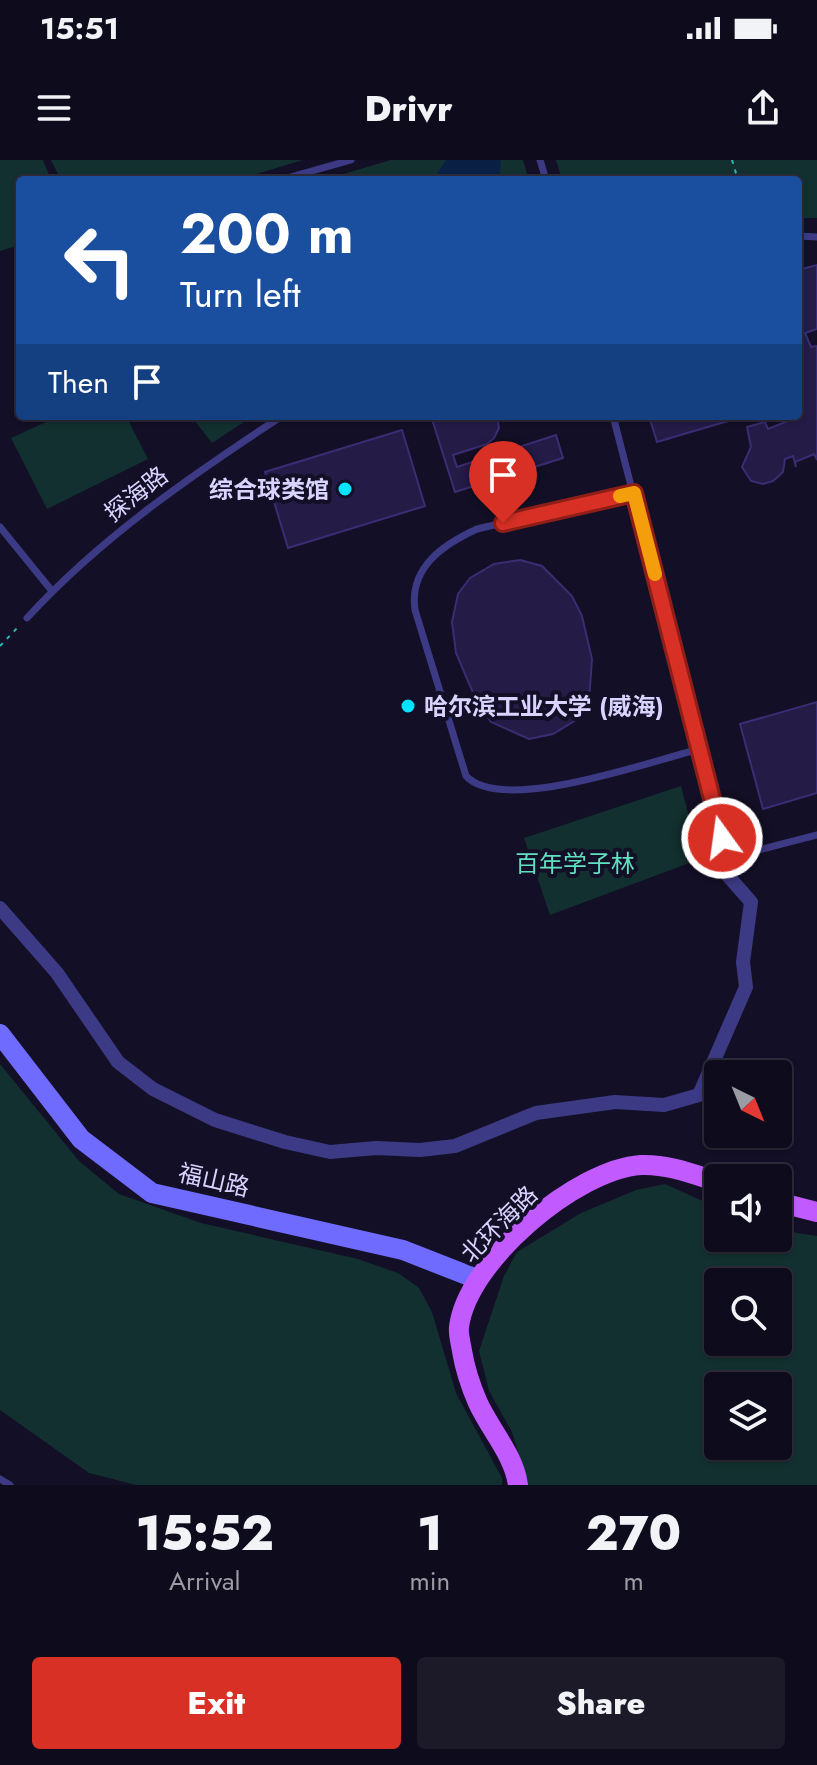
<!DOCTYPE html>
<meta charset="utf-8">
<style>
body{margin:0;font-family:Jost,"Noto Sans SC",sans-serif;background:#1c1929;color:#f1f3f6;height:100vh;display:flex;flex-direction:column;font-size:30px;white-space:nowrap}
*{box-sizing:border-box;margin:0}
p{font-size:26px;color:#9b9ba3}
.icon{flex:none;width:44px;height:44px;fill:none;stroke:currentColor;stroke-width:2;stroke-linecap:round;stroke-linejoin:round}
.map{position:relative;height:1325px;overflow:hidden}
.panel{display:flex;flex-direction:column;background:#0e0b1c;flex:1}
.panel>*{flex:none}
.top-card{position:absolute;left:16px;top:16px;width:786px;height:244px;border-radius:8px;box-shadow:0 2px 6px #0004,0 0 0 2px #2e2b3b;background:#1a4fa0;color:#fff;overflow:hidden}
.needle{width:52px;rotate:137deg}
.tools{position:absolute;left:704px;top:900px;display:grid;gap:16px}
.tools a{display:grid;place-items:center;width:88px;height:88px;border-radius:8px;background:#0e0b1c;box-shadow:0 2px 6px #0004,0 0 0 2px #2e2b3b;font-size:40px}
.pin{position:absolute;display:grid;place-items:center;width:68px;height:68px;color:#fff;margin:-82px -34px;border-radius:50% 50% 50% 0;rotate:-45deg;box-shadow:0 0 8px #0007}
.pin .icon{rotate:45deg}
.me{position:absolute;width:88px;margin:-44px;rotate:346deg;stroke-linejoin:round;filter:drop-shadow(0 0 6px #0008)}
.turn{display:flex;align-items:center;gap:28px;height:168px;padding:0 32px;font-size:36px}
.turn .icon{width:104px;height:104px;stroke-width:2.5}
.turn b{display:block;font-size:56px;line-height:68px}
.then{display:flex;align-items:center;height:76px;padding:0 32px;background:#0003;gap:16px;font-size:30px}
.eta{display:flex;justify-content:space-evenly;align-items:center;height:136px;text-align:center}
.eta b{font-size:48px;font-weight:800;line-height:56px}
.action{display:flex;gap:16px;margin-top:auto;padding:16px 32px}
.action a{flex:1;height:92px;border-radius:8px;background:#d93025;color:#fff;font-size:32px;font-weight:800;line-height:92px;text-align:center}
.action a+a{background:#1c1929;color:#f1f3f6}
.status{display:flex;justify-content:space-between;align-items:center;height:56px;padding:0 40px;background:#0e0b1c;direction:ltr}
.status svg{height:22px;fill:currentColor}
header{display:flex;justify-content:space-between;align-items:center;height:104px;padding:0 32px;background:#0e0b1c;font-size:36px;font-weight:800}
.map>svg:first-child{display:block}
.green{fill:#12302f;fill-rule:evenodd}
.water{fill:#0a1f44}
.building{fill:#241b47;stroke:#3b2d73;stroke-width:2}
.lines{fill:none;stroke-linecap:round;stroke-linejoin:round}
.path{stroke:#2fb8b0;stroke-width:2;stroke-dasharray:4 6;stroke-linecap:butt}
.service{stroke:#3d3a85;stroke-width:7}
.minor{stroke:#3d3a85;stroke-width:14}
.secondary{stroke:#6f6bff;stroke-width:20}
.primary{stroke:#c25bff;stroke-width:20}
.route-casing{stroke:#8d1f18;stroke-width:20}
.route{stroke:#d93025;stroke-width:14}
.slow{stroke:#f59e0b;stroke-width:14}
.poi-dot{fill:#00e5ff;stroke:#130f26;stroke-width:3}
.labels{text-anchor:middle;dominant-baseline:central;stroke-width:8;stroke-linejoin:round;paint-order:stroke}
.poi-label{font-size:24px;font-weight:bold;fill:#d9d4ff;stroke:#130f26;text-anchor:end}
.street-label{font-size:24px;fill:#d9d4ff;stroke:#130f26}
.park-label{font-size:24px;fill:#5fe0c0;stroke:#130f26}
</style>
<div class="status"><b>15:51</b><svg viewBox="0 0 49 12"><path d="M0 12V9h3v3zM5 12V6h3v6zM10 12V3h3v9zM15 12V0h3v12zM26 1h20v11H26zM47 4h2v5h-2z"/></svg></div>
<header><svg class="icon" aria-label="menu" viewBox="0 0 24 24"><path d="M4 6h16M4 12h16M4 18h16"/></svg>Drivr<svg class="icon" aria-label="share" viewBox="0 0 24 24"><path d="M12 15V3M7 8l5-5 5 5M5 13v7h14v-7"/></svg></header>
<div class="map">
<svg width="817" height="1325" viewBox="0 0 817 1325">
<rect width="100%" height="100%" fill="#130f26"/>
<!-- green -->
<g class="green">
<polygon points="0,0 43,0 51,20 20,20 20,85 0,91"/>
<polygon points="51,0 303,0 236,20 61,20"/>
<polygon points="391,0 523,0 529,20 323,20"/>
<polygon points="556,0 817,0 817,58 798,58 798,20 562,20"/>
<polygon points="59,256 126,256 148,299 47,349 11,278"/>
<polygon points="191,256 253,256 212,283"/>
<polygon points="681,626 700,699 550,755 524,678"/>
<polygon points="0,904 79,1001 119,1034 201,1063 358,1099 398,1113 419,1128 432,1152 456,1233 502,1318 502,1325 136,1325 89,1313 0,1250"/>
<path d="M665,1024L718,1048V1078H778V1070L817,1076V1325H528L512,1272L489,1231L479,1191L504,1116L517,1092L581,1053L636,1030ZM718,1122H778V1182H718ZM718,1226H778V1286H718Z"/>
</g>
<!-- water -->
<polygon class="water" points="446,0 501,0 499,20 433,20"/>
<!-- building -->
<g class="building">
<polygon points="817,105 817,169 805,173 811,187 817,186 817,300 814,294 795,302 796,307 793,296 785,299 783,312 773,321 763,324 751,321 742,307 751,287 747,267 765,262 768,269 788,261 786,256 798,256 798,110"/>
<polygon points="431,256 497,256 499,268 494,278 487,284 453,295 457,307 556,275 563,298 455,332"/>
<polygon points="649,256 745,256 657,282"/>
<polygon points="402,270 425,346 288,388 265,312"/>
<polygon points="520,400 542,406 572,436 582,456 592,499 589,541 576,560 553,574 529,579 491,562 477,542 456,493 452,462 458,434 470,418 494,404"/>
<polygon points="817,542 817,633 763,649 740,564"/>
</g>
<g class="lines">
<!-- path -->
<g class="path">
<polyline points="732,0 738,20"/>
<polyline points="0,486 20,465"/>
</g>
<!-- service -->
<g class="service">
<polyline points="540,0 546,20"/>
<polyline points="280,20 351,0"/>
<polyline points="798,76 817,77"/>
<polyline points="613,256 722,678 730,689 743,694 817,675"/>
<path d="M634,333L477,369C442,385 409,408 415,450L466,616C503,655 650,601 700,589"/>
<polyline points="0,367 52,431"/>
<path d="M27,458C100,378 192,315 282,256"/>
<polyline points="0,1319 10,1325"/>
</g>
<!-- minor -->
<polyline class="minor" points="0,748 57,813 118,902 153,929 215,960 285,982 330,992 376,988 420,990 455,986 536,953 615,942 664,945 699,935 746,827 743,802 751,742 722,709 721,680"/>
<!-- secondary -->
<polyline class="secondary" points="0,874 81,979 152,1033 403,1090 477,1119"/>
<!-- primary -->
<g class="primary">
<polyline points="778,1042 817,1052"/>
<path d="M518,1325C514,1295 491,1271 478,1243C471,1227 465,1209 462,1191C461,1184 458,1174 459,1167C467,1101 577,1009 641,1005C668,1004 693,1014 718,1022"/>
</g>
</g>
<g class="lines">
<!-- route casing -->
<g class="route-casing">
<polyline id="route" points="503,363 634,333 722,678"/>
</g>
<!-- route -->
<use href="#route" class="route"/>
<!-- slow -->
<polyline class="slow" points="620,336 634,333 655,414"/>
</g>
<!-- markers -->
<g class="poi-dot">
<circle cx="345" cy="329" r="8"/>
<circle cx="408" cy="546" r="8"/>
</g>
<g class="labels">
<!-- poi labels -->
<g class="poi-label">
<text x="329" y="329">综合球类馆</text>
<text x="424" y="546" text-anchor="start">哈尔滨工业大学 (威海)</text>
</g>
<!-- street labels -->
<g class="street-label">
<text transform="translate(136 334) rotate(-38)">探海路</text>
<text transform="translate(214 1020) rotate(13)">福山路</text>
<text transform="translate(499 1064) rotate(-45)">北环海路</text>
</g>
<!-- park labels -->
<g class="park-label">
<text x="575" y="703">百年学子林</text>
</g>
</g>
</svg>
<div class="tools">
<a><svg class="needle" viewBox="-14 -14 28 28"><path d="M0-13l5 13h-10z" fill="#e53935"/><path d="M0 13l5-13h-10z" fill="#9b9ba3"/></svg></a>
<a><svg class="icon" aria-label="sound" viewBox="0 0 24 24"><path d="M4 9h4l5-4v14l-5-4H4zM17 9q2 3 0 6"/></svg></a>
<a><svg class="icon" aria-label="search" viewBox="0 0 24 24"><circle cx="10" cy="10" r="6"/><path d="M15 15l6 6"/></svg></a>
<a><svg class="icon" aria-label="layers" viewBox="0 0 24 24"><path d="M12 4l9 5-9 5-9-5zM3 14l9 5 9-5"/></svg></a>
</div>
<div class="pin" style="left:503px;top:363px;background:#d93025"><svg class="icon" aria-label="arrive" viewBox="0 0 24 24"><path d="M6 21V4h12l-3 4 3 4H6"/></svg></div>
<svg class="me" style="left:722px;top:678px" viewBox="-20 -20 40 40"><circle r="17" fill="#d93025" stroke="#fff" stroke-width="3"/><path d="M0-11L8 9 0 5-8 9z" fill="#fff"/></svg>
<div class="top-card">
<div class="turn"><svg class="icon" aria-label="left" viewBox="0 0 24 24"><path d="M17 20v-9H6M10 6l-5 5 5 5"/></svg><div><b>200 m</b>Turn left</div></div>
<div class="then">Then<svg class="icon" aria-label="arrive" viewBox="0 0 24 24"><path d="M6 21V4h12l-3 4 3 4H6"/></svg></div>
</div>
</div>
<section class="panel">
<div class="eta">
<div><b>15:52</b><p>Arrival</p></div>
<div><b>1</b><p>min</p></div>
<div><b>270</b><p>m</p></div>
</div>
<div class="action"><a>Exit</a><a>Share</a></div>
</section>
